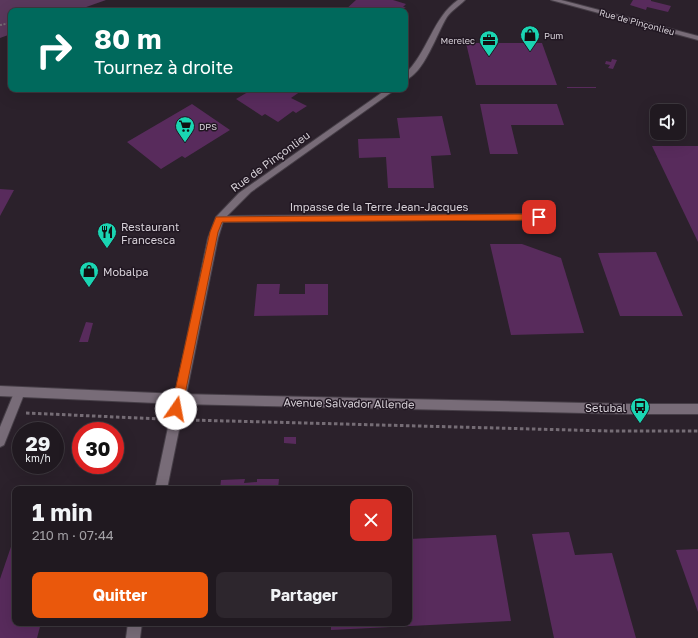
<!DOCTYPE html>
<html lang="fr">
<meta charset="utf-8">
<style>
body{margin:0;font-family:"Golos Text",sans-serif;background:#2d262d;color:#f1f3f6;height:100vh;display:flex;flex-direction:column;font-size:15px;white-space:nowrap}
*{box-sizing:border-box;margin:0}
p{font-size:13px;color:#a2a0a5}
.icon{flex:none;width:22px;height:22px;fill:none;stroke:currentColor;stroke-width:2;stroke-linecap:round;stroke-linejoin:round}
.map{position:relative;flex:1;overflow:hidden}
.side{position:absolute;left:12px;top:486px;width:400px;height:140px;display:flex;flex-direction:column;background:#201920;border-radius:8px;box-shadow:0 4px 16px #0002,0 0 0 1px #3d383e}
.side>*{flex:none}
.banner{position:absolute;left:8px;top:8px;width:400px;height:84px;border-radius:8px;box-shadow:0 4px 16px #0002,0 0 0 1px #3d383e;background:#00695c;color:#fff;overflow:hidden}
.fabs{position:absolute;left:650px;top:104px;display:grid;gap:8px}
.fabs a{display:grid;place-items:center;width:36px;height:36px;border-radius:8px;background:#201920;box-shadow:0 4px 16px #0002,0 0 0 1px #3d383e;font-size:20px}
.speed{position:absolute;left:12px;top:422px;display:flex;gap:8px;font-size:20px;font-weight:700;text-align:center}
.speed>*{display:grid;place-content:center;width:52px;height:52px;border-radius:50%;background:#201920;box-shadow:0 4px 16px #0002,0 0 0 1px #3d383e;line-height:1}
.speed small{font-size:10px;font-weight:400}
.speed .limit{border:6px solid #d22;background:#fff;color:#111}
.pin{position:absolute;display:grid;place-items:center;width:34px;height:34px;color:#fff;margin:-17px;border-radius:8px;box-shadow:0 2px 6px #0006}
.me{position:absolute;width:44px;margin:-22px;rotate:12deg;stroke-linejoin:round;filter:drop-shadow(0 0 3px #0008)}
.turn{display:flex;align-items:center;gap:14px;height:84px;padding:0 20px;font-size:18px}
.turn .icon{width:52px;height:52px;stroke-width:2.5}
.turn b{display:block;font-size:28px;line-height:34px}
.round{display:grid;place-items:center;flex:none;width:42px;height:42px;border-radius:8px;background:#2d262d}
.headline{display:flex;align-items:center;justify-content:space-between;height:68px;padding:0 20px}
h1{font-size:24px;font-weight:700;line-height:30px}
.cta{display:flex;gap:8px;margin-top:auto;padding:8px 20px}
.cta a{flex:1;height:46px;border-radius:8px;background:#ea580c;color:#fff;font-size:16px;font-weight:700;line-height:46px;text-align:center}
.cta a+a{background:#2d262d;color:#f1f3f6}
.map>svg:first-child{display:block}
.green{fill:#5a385c}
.building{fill:#582b5c}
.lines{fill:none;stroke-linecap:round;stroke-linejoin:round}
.lane-casing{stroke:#463e47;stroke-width:2}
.street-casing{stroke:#463e47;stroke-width:2}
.secondary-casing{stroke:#463e47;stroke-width:2}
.path-far1{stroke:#756c75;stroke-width:2;stroke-dasharray:2 1.5;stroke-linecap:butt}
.path{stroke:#756c75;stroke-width:3;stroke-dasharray:3.5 2.5;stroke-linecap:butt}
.lane{fill:#786c78;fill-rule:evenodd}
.street{fill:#786c78;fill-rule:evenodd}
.secondary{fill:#786c78;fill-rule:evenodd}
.route{fill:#ea580c;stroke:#983908}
.labels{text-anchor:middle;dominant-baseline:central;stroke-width:3;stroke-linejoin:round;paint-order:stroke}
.far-street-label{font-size:9px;fill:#d7d1d8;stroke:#211722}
.far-poi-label{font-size:9px;fill:#d7d1d8;stroke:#211722;text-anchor:start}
.street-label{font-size:11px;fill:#d7d1d8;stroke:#211722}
.poi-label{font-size:11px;fill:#d7d1d8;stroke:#211722;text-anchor:start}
</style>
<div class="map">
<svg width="698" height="638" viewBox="0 0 698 638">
<rect width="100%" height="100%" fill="#2b212b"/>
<!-- green -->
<polygon class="green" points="0,0 106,0 75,11 11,11 11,34 0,38"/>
<!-- building -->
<g class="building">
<polygon points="356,0 393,0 406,4 403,7 406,7 398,11 344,11"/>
<polygon points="633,0 651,0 651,1 671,6 668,12 647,7 646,10 630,5"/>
<polygon points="466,43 542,43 557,85 476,85"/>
<polygon points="612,59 617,60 613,69 608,68 610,65 605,64 606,61 611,62"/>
<rect x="567" y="87" width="29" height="1"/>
<polygon points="253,89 304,89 291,98 307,106 296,113 293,111 278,122 265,114 262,116 236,99"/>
<polygon points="192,104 230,130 185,158 182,156 161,169 127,142"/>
<polygon points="480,104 557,104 564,125 511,125 518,154 490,154"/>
<polygon points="442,116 451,155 431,156 434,188 388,188 386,157 359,158 358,139 400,138 397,118"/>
<polygon points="652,146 698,146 698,242"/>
<polygon points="0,189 14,190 0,216"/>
<polygon points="490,244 522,244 561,258 584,333 511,335"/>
<polygon points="656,252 683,316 620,316 598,253"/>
<polygon points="257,284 280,284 279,294 305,294 305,284 328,284 328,315 254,316"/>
<polygon points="86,322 93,323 88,342 79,342"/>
<polygon points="284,437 296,437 296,444 284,443"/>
<polygon points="245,479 244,483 257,482 257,479 279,479 278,489 220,489 221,480"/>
<polygon points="569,532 575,555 612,553 636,638 554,638 532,534"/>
<polygon points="15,535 15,623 41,623 37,638 0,638 0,579"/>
<polygon points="496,535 511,621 331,630 331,623 409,623 409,539"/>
<polygon points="698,549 698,612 676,550"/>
<polygon points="209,623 258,623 259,624 209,626"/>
</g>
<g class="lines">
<!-- lane casing -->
<g class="lane-casing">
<polygon id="lane" points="20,387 24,388 25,392 4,445 0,447 0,427 16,388"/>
</g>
<!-- street casing -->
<g class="street-casing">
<g id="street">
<path d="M458,0H465C459,6 452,10 447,17C437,33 424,74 405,80V74C428,52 433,17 458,0Z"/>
<polygon points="551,0 561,0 698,36 698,40"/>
<polygon points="387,89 396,89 251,192 227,216 539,214 542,215 543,217 542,219 223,222 218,238 167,489 155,489 208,238 216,217 239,193"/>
<polygon points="128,623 142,623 140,638 126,638"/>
</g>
</g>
<!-- secondary casing -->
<g class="secondary-casing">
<polygon id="secondary" points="0,386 179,394 629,404 698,404 698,414 629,414 179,404 0,396"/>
</g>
<!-- path-far1 -->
<polyline class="path-far1" points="0,25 11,23"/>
<!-- path -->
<g class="path">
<polyline points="26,413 161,419"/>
<polyline points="190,420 609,431 698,431"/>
</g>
<!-- lane -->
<use href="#lane" class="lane"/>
<!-- street -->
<use href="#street" class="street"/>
<!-- secondary -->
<use href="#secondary" class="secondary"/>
</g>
<!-- route -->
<polygon class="route" points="539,214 543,217 539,220 222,222 218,232 182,409 180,413 176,414 173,413 171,409 210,232 216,217"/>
<!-- icons -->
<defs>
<g id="shop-pin" transform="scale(1)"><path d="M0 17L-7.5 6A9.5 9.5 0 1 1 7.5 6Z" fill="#1ad5b2" stroke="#211722"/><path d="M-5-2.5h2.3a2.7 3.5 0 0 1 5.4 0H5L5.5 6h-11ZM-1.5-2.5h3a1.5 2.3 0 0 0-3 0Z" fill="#111"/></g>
<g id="office-pin" transform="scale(1)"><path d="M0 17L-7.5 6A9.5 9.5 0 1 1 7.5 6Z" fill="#1ad5b2" stroke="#211722"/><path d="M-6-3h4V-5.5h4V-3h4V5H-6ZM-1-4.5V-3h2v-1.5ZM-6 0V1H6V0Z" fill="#111"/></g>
<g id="supermarket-pin" transform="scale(1)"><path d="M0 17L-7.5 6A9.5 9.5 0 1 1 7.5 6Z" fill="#1ad5b2" stroke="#211722"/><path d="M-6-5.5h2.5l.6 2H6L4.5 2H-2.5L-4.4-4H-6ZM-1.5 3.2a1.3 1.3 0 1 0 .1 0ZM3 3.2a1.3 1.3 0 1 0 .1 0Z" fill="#111"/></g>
<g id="restaurant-pin" transform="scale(1)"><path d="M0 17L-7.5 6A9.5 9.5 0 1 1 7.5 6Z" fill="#1ad5b2" stroke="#211722"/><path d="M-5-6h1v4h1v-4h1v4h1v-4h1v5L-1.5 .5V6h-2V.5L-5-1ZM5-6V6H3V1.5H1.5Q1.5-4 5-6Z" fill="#111"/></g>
<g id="bus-pin" transform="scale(1)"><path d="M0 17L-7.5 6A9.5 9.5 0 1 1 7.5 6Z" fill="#1ad5b2" stroke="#211722"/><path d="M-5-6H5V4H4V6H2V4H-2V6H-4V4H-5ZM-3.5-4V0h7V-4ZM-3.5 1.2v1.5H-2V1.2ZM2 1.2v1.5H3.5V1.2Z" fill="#111"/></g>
</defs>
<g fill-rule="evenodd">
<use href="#shop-pin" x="530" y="35"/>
<use href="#office-pin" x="489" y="40"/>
<use href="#supermarket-pin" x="185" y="126"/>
<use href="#restaurant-pin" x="107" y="232"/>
<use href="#shop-pin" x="89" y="271"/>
<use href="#bus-pin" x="640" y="407"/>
</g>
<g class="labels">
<!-- far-street labels -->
<g class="far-street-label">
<text transform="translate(637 22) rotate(15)">Rue de Pinçonlieu</text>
</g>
<!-- far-poi labels -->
<g class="far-poi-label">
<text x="544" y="35">Pum</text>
<text x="475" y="40" text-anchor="end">Merelec</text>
<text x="199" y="126">DPS</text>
</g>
<!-- street labels -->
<g class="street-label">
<text transform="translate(270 161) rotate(-36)">Rue de Pinçonlieu</text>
<text x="379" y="206">Impasse de la Terre Jean-Jacques</text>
<text transform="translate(349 403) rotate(1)">Avenue Salvador Allende</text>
</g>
<!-- poi labels -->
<g class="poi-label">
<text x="121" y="226">Restaurant<tspan x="121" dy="13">Francesca</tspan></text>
<text x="103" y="271">Mobalpa</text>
<text x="626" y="407" text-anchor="end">Setubal</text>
</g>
</g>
</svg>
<div class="fabs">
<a><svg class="icon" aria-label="sound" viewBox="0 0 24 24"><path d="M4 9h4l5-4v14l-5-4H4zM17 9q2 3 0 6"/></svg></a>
</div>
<div class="speed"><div>29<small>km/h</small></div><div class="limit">30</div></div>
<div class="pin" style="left:539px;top:217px;background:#d93025"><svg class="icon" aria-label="arrive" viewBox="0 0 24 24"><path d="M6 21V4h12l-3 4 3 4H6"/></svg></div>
<svg class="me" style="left:176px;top:409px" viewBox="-20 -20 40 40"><circle r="19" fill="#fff"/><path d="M0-13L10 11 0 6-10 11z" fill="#ea580c"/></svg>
<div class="banner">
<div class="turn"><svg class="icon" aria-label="right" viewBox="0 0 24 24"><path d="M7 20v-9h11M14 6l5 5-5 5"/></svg><div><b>80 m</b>Tournez à droite</div></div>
</div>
<section class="side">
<div class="headline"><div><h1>1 min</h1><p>210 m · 07:44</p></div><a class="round" style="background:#d93025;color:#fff"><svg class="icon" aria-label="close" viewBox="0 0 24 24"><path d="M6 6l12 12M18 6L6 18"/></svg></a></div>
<div class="cta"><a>Quitter</a><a>Partager</a></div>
</section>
</div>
